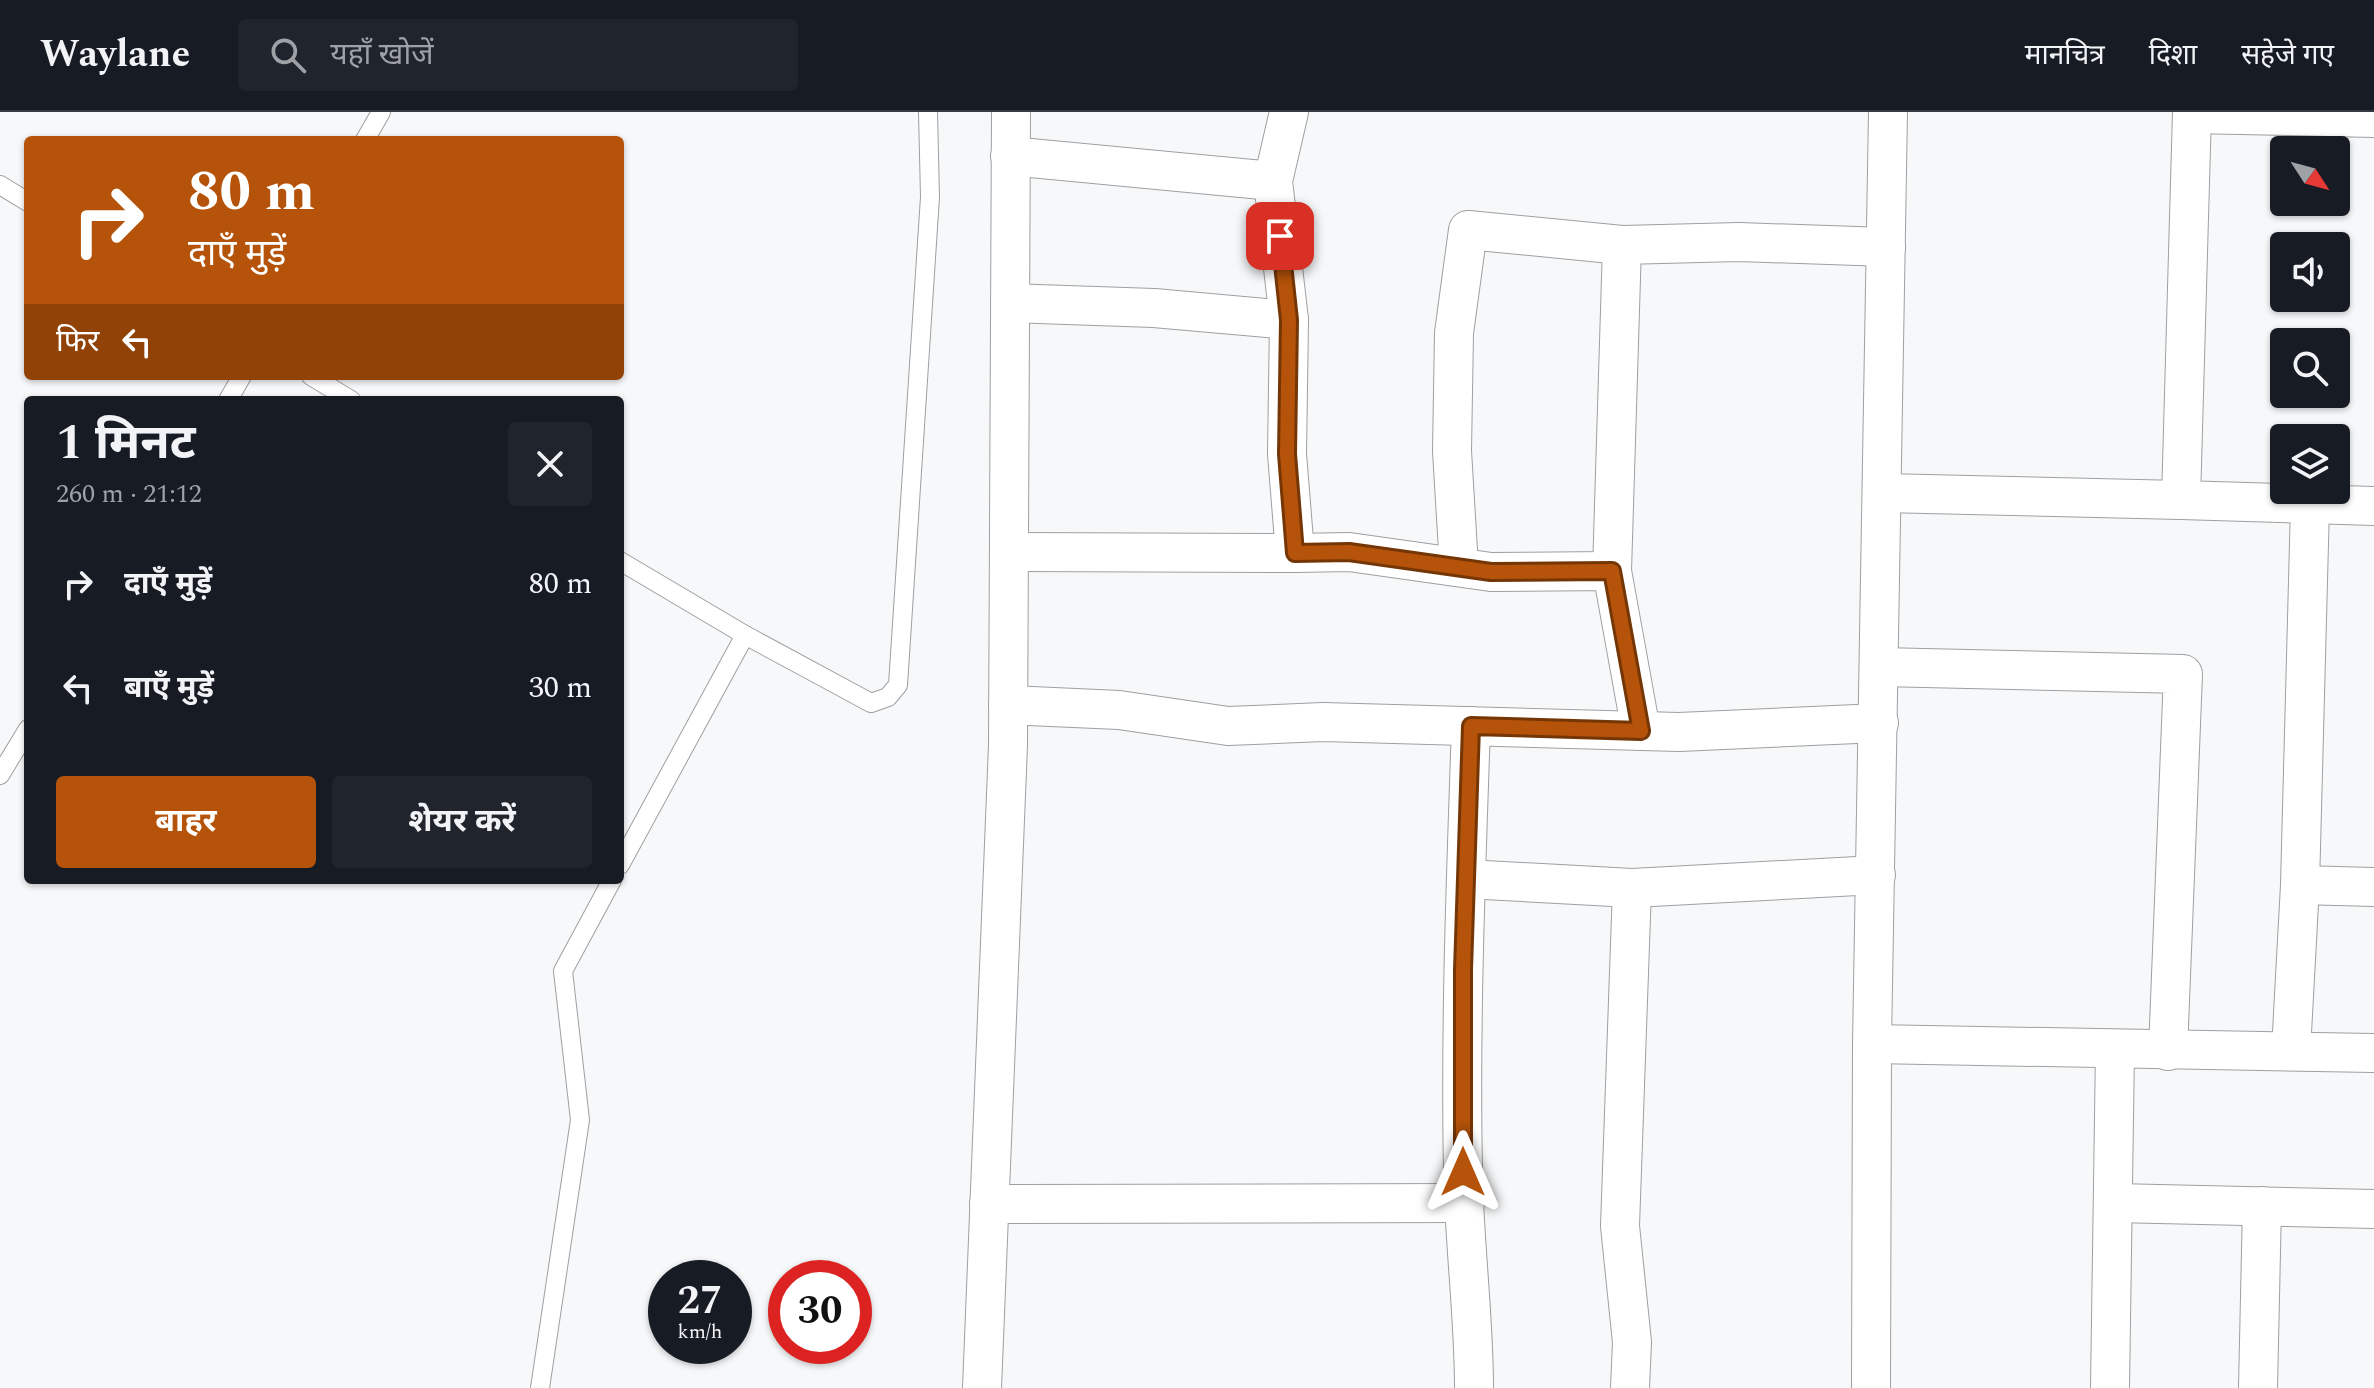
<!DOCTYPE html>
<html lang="hi">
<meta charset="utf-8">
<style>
body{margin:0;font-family:Spectral,"Noto Sans Devanagari",serif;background:#20242c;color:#f1f3f6;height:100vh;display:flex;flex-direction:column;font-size:30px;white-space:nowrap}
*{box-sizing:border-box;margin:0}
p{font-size:26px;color:#9ea1a6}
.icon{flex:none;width:44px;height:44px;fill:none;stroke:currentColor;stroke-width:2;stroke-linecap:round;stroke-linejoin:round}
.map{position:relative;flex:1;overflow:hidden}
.side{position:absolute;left:24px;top:284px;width:600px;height:488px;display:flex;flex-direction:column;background:#171b24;border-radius:8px;box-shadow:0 2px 6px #0004}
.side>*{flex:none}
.banner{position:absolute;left:24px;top:24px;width:600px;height:244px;border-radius:8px;box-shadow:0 2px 6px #0004;background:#b45309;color:#fff;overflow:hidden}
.needle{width:52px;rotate:126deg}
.controls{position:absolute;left:2270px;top:24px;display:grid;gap:16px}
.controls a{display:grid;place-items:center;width:80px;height:80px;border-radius:8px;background:#171b24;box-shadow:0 2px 6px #0004;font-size:40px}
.speed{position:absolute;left:648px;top:1148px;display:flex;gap:16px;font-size:40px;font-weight:700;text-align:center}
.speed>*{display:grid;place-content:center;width:104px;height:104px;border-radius:50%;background:#171b24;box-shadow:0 2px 6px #0004;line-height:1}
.speed small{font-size:20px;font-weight:400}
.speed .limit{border:12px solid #d22;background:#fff;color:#111}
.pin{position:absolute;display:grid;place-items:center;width:68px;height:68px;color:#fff;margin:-34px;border-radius:16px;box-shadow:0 4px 12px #0006}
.me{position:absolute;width:88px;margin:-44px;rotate:0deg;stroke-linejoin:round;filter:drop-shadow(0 0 6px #0008)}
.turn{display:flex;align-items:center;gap:28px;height:168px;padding:0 32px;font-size:36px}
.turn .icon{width:104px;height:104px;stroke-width:2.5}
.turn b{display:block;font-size:56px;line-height:68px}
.then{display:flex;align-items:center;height:76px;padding:0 32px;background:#0003;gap:16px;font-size:30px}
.round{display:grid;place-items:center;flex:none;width:84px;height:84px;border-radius:8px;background:#20242c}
.summary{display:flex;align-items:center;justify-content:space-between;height:136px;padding:0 32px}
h1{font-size:48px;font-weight:700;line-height:60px}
.primary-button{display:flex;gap:16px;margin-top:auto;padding:16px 32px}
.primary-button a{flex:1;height:92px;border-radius:8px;background:#b45309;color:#fff;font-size:32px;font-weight:700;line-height:92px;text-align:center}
.primary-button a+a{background:#20242c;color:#f1f3f6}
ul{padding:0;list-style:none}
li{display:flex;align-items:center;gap:24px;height:104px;padding:0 32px}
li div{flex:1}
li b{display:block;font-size:30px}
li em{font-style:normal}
header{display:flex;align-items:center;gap:48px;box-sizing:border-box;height:112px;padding:0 40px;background:#171b24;border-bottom:2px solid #363941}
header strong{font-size:38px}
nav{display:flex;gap:44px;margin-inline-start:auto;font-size:28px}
.search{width:560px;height:72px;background:#20242c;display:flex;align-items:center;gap:20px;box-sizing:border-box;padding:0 28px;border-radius:8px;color:#9ea1a6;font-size:30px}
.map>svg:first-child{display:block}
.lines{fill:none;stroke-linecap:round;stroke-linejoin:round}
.service-casing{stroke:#9e9fa0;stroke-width:20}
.minor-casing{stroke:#9e9fa0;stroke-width:40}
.service{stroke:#fff;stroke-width:18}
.minor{stroke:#fff;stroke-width:38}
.route-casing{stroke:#753606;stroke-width:20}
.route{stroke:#b45309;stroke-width:14}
</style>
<header>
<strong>Waylane</strong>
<div class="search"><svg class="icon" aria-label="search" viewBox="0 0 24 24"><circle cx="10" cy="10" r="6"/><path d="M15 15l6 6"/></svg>यहाँ खोजें</div>
<nav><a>मानचित्र</a><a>दिशा</a><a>सहेजे गए</a></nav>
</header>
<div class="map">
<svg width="2374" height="1276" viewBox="0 0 2374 1276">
<rect width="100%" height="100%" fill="#f7f8f9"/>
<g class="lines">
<!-- service casing -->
<g class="service-casing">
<g id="service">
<polyline points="365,28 381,0"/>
<polyline points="0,73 28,90"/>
<polyline points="311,264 351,288"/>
<polyline points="228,288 242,264"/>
<polyline points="620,449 745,523 620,753"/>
<polyline points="745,523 871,591 888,585 898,573 930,85 928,0"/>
<polyline points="0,663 28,617"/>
<polyline points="540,1276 580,1008 563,859 612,768"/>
</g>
</g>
<!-- minor casing -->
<g class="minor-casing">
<g id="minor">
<polyline points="2192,2 2374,6"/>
<polyline points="1010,44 1273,69"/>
<polyline points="1010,191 1154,196 1289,208"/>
<polyline points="1883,381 2181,388 2192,0"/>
<polyline points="2181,388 2374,394"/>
<polyline points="1009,440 1295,441 1287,342 1289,208 1273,69 1289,0"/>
<polyline points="1295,441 1349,440 1491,460 1612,459 1641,619"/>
<polyline points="1459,455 1452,339 1454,221 1468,118 1622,133 1739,130 1886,135"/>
<polyline points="1612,459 1622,133"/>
<polyline points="1880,555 2183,562 2168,939"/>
<polyline points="1008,593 1119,598 1228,614 1323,610 1679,620 1879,611"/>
<path d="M1471,614C1466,762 1460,910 1463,1058C1464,1131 1474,1203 1474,1276"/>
<polyline points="1466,767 1632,776 1620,1114 1632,1230 1630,1276"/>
<polyline points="2300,773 2374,775"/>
<polyline points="1632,776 1876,763"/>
<polyline points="1872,932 2374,941"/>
<polyline points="2291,939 2300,773 2310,393"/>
<polyline points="2115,1091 2374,1097"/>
<polyline points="989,1092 1465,1091"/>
<polyline points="982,1276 1008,633 1011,0"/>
<polyline points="1871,1276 1872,932 1888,0"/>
<polyline points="2110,1276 2115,937"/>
<polyline points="2258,1276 2262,1094"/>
</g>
</g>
<!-- service -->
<use href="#service" class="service"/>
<!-- minor -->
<use href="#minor" class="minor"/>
</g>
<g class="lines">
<!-- route casing -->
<g class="route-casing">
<polyline id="route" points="1280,124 1289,208 1287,342 1295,441 1349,440 1491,460 1612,459 1641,619 1471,614 1463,858 1463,1060"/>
</g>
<!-- route -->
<use href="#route" class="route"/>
</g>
</svg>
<div class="controls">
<a><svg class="needle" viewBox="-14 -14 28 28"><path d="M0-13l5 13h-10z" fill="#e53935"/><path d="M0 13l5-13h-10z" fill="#9ea1a6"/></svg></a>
<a><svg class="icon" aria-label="sound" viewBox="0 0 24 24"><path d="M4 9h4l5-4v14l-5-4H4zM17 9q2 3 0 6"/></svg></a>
<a><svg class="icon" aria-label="search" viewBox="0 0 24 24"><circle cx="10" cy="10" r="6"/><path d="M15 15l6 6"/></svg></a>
<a><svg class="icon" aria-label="layers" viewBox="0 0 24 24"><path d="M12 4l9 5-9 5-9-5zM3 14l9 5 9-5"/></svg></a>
</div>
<div class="speed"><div>27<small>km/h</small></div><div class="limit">30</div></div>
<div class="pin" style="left:1280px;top:124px;background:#d93025"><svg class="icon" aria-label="arrive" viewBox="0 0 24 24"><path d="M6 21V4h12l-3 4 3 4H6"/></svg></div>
<svg class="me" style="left:1463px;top:1060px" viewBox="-20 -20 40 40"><path d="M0-17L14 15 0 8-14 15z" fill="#b45309" stroke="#fff" stroke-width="4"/></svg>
<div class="banner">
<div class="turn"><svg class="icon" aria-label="right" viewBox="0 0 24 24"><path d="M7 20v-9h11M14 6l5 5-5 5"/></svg><div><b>80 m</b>दाएँ मुड़ें</div></div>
<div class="then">फिर<svg class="icon" aria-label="left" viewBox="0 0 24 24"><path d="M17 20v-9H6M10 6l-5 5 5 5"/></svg></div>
</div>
<section class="side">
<div class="summary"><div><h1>1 मिनट</h1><p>260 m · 21:12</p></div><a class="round"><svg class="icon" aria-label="close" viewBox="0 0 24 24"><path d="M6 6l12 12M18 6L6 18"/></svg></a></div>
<ul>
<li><svg class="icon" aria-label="right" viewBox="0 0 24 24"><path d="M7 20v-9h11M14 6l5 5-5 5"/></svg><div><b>दाएँ मुड़ें</b></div><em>80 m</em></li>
<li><svg class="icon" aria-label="left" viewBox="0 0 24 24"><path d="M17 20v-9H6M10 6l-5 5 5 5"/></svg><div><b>बाएँ मुड़ें</b></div><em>30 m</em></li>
</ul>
<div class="primary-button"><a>बाहर</a><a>शेयर करें</a></div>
</section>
</div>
